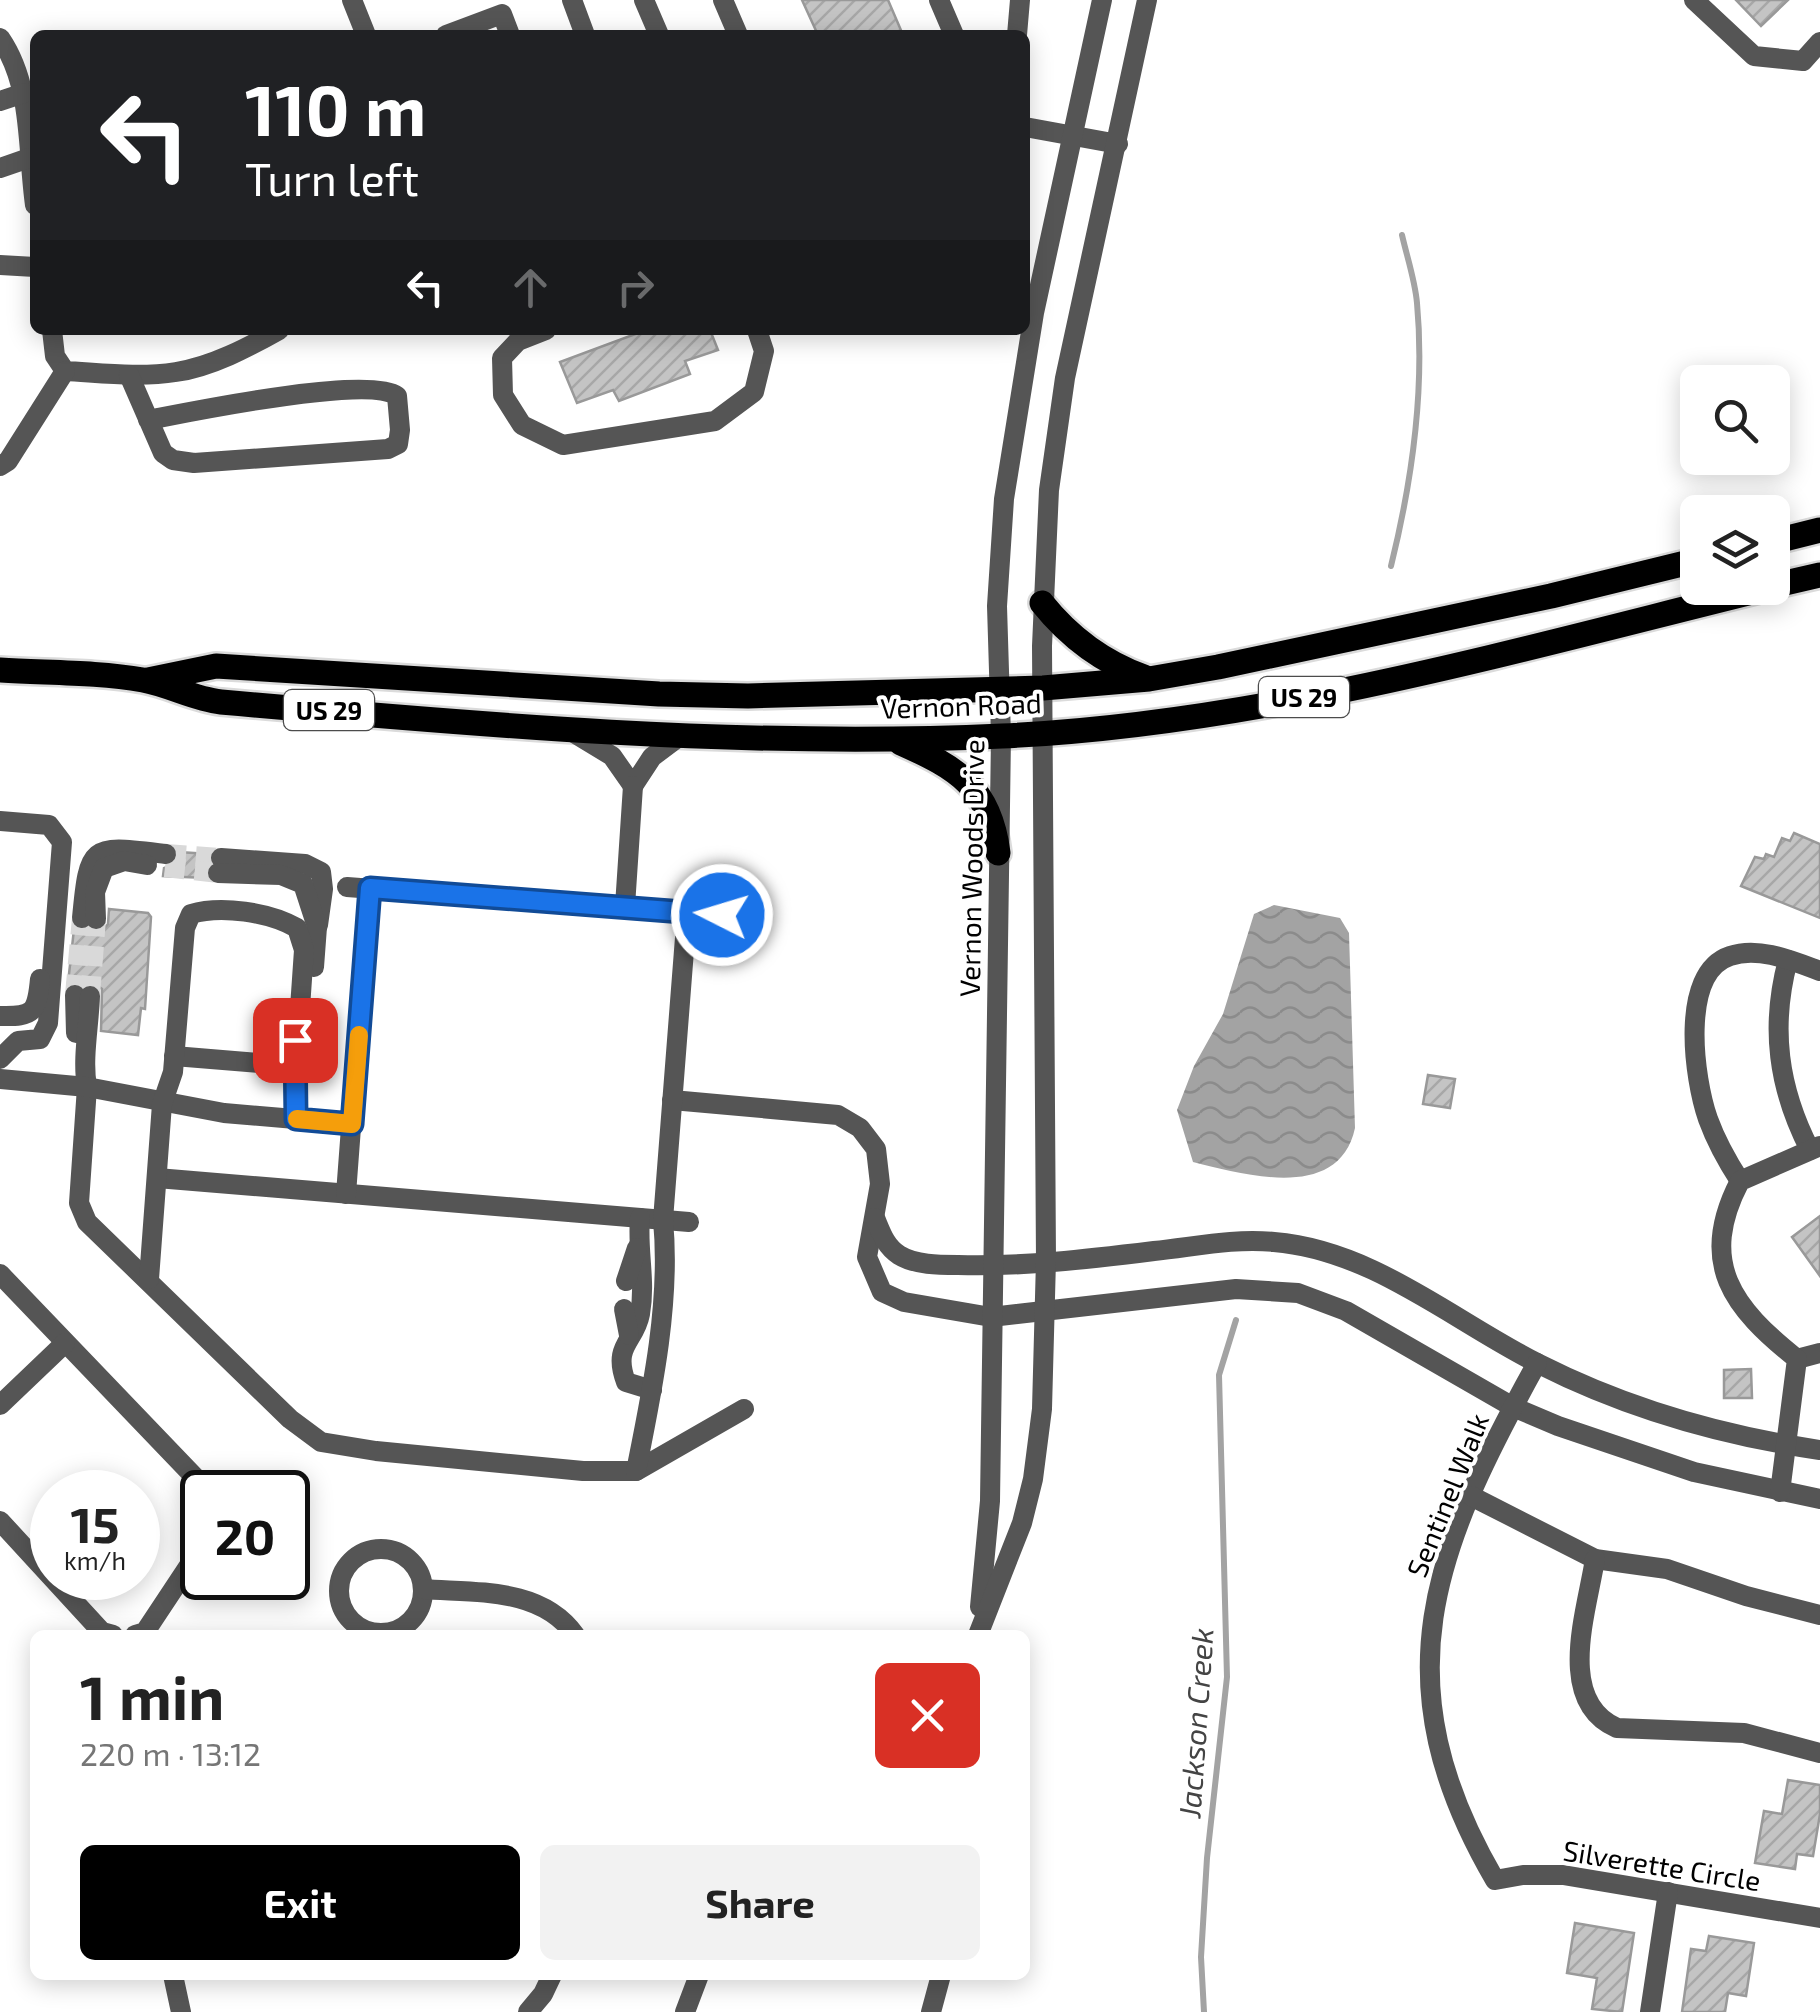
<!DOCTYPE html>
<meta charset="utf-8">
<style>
body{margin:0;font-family:"Exo 2",sans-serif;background:#f2f2f2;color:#222;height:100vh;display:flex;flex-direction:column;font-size:38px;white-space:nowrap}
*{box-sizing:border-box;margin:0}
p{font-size:32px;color:#767676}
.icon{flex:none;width:55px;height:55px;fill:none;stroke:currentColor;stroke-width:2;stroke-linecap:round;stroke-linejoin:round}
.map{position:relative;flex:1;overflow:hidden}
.sheet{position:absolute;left:30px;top:1630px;width:1000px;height:350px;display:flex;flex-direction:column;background:#fff;border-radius:15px;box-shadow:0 5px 25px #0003}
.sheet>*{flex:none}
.top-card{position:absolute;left:30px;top:30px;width:1000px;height:305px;border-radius:15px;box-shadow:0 5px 25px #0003;background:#202124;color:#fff;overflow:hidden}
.tools{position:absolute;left:1680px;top:365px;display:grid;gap:20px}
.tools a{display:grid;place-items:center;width:110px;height:110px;border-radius:15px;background:#fff;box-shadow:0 5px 25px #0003;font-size:50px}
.speed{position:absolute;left:30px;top:1470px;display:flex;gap:20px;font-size:50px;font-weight:700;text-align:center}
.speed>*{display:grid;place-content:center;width:130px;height:130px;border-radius:50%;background:#fff;box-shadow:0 5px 25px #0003;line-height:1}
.speed small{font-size:25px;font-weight:400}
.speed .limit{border:5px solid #111;border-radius:15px;background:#fff;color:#111}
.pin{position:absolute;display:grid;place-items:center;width:85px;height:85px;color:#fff;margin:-42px;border-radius:20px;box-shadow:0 5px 15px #0006}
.me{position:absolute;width:110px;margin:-55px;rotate:275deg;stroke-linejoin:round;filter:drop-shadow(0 0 8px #0008)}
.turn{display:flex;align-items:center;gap:35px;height:210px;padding:0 50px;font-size:45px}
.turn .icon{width:130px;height:130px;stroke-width:2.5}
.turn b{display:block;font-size:70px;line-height:85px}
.lanes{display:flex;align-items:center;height:95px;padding:0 50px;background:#0003;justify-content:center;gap:50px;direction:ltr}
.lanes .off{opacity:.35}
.round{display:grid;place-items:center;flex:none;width:105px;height:105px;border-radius:15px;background:#f2f2f2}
.headline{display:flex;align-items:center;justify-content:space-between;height:170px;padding:0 50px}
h1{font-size:60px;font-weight:700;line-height:75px}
.cta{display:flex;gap:20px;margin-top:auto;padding:20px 50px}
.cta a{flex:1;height:115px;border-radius:15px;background:#000;color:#fff;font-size:40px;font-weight:700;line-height:115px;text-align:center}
.cta a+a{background:#f2f2f2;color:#222}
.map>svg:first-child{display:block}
.water{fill:url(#water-waves)}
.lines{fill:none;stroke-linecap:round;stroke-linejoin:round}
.stream{stroke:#a3a3a3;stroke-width:6}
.building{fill:url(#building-hatch);stroke:#999;stroke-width:2.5}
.minor-tunnel{stroke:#d9d9d9;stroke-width:20;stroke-dasharray:20 10;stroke-linecap:butt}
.major-casing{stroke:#dbdbdb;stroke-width:30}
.minor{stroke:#555;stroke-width:20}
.major{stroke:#000;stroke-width:25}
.route-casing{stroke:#114b97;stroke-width:25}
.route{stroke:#1a73e8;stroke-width:18}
.slow{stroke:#f59e0b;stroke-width:18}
.labels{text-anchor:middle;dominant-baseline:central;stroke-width:8;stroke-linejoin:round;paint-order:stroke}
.shield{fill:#fff;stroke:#4c4c4c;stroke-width:2.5}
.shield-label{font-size:25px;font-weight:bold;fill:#000}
.street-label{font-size:28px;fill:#000;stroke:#fff}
.water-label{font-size:30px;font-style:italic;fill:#444;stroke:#fff}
</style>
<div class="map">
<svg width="1820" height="2012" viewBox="0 0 1820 2012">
<defs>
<pattern id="water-waves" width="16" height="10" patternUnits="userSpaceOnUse" patternTransform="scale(2.5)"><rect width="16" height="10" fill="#a3a3a3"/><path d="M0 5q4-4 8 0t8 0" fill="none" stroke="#8b8b8b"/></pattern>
<pattern id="building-hatch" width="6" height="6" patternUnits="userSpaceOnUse" patternTransform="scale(2.5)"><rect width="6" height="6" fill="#c4c4c4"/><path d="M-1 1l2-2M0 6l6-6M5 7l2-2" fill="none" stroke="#a7a7a7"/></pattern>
</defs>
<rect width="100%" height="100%" fill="#fff"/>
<!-- water -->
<path class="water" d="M1274,905L1340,918L1349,933L1355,1128C1339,1202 1246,1175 1193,1162L1177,1110L1194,1066L1223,1014L1254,914Z"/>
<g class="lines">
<!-- stream -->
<g class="stream">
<path d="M1391,566C1412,481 1425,390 1417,303C1415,280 1407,257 1402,235"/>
<polyline points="1204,2012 1201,1957 1207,1858 1227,1677 1219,1375 1236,1320"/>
</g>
</g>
<!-- building -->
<g class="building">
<polygon points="802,0 888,0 903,35 818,35"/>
<polygon points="1736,0 1788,0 1761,26"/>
<polygon points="646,330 710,330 718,350 685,361 690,374 619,401 613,390 577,403 560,362"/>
<polygon points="1794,833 1820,844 1820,918 1741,886 1755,857 1764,859 1766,854 1774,857 1782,838 1790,841"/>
<polygon points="179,852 208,854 205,878 163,876 164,868 176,863"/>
<polygon points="109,909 148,913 151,917 145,1009 141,1008 138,1035 101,1031 102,989 92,982 68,983 74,929 102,931 108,924"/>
<polygon points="1428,1075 1455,1079 1450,1108 1423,1104"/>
<polygon points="1820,1216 1820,1276 1792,1237"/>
<polygon points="1751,1369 1752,1398 1724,1398 1724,1370"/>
<polygon points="1788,1780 1820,1785 1820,1814 1813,1856 1797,1854 1795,1869 1755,1863 1764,1811 1782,1814"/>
<polygon points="1575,1923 1634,1933 1622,2012 1592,2009 1597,1978 1567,1973"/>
<polygon points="1709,1936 1754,1943 1746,1996 1728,1993 1725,2012 1682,2012 1691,1949 1706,1951"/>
</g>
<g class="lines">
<!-- minor-tunnel -->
<g class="minor-tunnel">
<polyline points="166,854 221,858"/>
<polyline points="165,867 218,873"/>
<polyline points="75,995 82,918"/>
<polyline points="90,996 96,919"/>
</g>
<!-- major casing -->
<g class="major-casing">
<g id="major">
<polyline points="1772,542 1820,530"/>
<polyline points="1772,586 1820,575"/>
<path d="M1042,603C1070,638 1102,662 1144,677"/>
<path d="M0,670C47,673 97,672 143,680C170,685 194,699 221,702C480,725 742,748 1002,736C1262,724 1516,650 1768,588"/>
<polyline points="148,680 216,666 659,694 748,696 1043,688 1149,679 1218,667 1551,596 1698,560"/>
<path d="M901,743C957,768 990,787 998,853"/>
</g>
</g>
<!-- minor -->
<g class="minor">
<polyline points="352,0 366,35"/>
<polyline points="572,0 585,35"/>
<polyline points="644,0 659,35"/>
<polyline points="723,0 738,35"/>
<polyline points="939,0 954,35"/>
<polyline points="1694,0 1754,56 1803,61 1820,42"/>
<polyline points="446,35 502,14 510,35"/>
<polyline points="1017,35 1020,0"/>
<path d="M0,38C33,86 27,148 35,205"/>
<polyline points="0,101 24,93"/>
<polyline points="1025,127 1118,144"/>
<polyline points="0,168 29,158"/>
<polyline points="0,265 35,267"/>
<path d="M52,330L55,356L65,371C102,373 139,378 176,372C211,367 249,347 279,330"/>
<polyline points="546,330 518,341 502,358 503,395 522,425 563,445 715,421 754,392 764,351 757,330"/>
<path d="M129,375L163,453L173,460L194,463L388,449L398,444L400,430L397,396C368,375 190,412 148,420"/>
<polyline points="0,466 8,461 65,371"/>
<polyline points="569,730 612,756 633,786 652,757 680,736"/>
<polyline points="0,821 49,825 62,842 48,1023 40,1039 18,1041 0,1059"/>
<polyline points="221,858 305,864 321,872 323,889 318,925"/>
<polyline points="218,873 281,875 303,884 317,927 314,967"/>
<polyline points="347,887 722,915"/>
<polyline points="625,906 633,786"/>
<path d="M82,918C89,842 91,845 166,854"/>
<polyline points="96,919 95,892 104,868 124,861 147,865"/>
<path d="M1788,960C1770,1027 1778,1088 1810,1150"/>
<polyline points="75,995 76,1033"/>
<path d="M90,996C89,1026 82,1059 87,1087L79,1203L87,1222L290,1419L321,1442L376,1451L583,1471H636L744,1409"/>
<path d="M0,1016C34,1017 37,1012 40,979"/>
<polyline points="174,1056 296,1066 296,1119"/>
<polyline points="0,1079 87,1087 224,1113 353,1124"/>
<polyline points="672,1100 838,1115 860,1128 876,1149 880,1184 867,1257 882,1292 904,1302 991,1317 1236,1289 1298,1293 1346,1311 1513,1407 1558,1426 1694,1472 1820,1499"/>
<polyline points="157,1178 689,1222"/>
<path d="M1740,1181C1727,1161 1716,1141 1708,1119C1694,1079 1679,973 1730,956C1759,946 1793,961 1820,971"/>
<polyline points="346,1194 369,888"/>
<path d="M640,1218C637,1251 646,1280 640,1314C635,1342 612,1345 626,1382L652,1390"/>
<path d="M875,1218C881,1232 885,1246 899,1255C915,1265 939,1265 958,1265C1022,1267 1089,1259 1154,1251C1194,1247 1233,1238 1274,1242C1373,1250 1453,1321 1539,1364C1626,1408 1724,1436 1820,1450"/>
<polyline points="0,1274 209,1492"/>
<path d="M149,1279L162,1104L173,1072L185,928L191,914C221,905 269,912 297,928L304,950L296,1066"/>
<polyline points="626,1281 637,1248"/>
<polyline points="624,1309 629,1335"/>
<polyline points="1797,1359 1820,1353"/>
<path d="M1537,1363C1433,1551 1379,1681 1495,1880L1523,1875H1563L1820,1918"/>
<polyline points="0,1405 65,1343"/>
<path d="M636,1471C652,1392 671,1301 663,1220L687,912"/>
<path d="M1780,1492L1797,1359C1733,1308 1697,1263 1740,1181L1820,1146"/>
<polyline points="1471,1496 1595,1559 1667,1569 1746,1596 1820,1615"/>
<polyline points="0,1521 102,1632 113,1635"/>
<circle cx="381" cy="1591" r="42"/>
<path d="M1595,1559C1587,1611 1555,1701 1617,1728L1744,1733L1820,1753"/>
<path d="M423,1589C476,1593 541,1587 575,1635"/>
<polyline points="980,1607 990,1501 1001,736 997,606 1004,499 1034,313 1102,0"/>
<polyline points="135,1635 145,1632 202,1546"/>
<polyline points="978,1635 1022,1523 1033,1479 1042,1409 1046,1260 1042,646 1049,490 1065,378 1147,0"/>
<polyline points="173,1975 181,2012"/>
<polyline points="528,2012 543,1994 552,1975"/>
<polyline points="685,2012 699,1975"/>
<polyline points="931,2012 941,1975"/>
<polyline points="1650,2012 1668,1892"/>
</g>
<!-- major -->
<use href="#major" class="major"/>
</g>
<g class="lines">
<!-- route casing -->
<g class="route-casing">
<polyline id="route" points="295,1040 296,1119 352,1124 370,888 722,915"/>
</g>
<!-- route -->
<use href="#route" class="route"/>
<!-- slow -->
<polyline class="slow" points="297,1119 352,1124 359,1035"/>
</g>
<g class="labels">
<!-- shield labels -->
<g class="shield">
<rect x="1259" y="677" width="90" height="40" rx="8"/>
<rect x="284" y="690" width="90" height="40" rx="8"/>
</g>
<g class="shield-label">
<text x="1304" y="697">US 29</text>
<text x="329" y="710">US 29</text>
</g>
<!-- street labels -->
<g class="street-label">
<text transform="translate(961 705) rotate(-2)">Vernon Road</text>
<text transform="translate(971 868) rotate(-89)">Vernon Woods Drive</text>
<text transform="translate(1447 1495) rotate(-68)">Sentinel Walk</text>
<text transform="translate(1662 1865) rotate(9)">Silverette Circle</text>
</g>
<!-- water labels -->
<g class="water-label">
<text transform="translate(1195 1723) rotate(-86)">Jackson Creek</text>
</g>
</g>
</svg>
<div class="tools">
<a><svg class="icon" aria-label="search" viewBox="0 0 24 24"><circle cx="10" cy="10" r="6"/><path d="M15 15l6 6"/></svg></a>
<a><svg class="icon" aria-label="layers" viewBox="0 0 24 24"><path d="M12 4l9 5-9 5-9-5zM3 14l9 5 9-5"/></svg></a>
</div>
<div class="speed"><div>15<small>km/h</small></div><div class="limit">20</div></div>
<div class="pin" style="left:295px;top:1040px;background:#d93025"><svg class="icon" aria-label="arrive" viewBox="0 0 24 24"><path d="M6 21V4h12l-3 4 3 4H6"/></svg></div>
<svg class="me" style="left:722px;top:915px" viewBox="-20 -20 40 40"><circle r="17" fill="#1a73e8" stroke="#fff" stroke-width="3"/><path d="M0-11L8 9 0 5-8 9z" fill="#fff"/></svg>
<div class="top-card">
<div class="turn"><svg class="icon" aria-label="left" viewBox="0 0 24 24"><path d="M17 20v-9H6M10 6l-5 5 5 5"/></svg><div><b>110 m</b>Turn left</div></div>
<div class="lanes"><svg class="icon" aria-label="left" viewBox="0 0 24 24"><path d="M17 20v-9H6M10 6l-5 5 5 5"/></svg><svg class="icon off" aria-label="ahead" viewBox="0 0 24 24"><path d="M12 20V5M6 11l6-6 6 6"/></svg><svg class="icon off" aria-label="right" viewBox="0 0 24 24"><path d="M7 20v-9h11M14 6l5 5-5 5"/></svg></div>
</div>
<section class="sheet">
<div class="headline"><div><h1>1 min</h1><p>220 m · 13:12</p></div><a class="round" style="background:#d93025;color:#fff"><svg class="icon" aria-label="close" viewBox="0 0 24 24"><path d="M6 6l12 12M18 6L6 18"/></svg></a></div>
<div class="cta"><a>Exit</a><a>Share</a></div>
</section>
</div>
